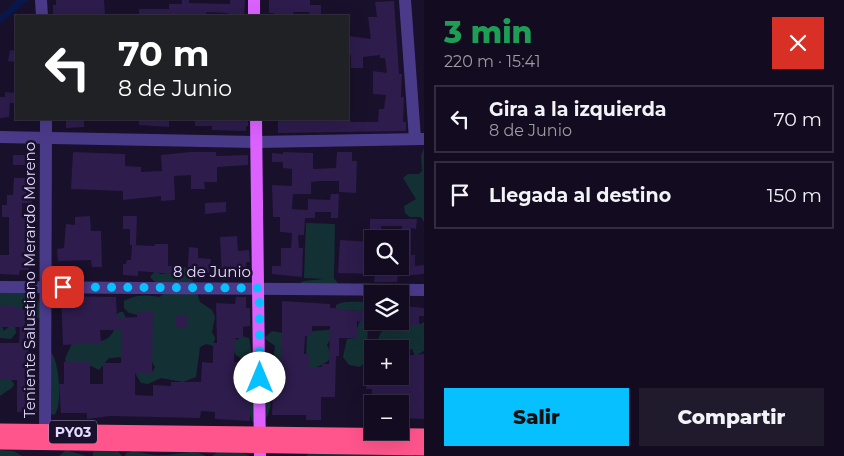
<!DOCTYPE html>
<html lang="es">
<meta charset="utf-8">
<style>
body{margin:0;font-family:Montserrat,sans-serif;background:#201a2d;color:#f1f3f6;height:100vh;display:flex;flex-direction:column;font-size:19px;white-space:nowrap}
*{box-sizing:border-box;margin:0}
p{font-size:16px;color:#9d9ba5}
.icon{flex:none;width:28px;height:28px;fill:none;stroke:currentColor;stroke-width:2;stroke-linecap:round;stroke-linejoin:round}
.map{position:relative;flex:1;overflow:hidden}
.panel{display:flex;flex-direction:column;background:#130c20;width:420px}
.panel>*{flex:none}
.guide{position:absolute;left:15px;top:15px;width:334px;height:105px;border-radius:0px;box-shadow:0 5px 20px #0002,0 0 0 1px #322c3e;background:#202124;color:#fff;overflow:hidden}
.buttons{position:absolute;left:364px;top:230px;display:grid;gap:10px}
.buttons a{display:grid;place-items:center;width:45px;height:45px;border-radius:0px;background:#130c20;box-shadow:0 5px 20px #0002,0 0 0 1px #322c3e;font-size:25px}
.pin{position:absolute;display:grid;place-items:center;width:42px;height:42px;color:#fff;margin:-21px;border-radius:10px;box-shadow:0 2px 8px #0006}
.me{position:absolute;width:55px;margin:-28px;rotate:0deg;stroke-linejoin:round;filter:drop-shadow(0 0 4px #0008)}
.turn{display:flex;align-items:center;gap:18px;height:105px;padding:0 20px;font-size:22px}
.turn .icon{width:65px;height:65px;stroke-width:2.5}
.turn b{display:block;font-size:35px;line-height:42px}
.round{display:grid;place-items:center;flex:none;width:52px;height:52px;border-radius:0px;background:#201a2d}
.headline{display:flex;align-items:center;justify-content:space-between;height:85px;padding:0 20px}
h1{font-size:30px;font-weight:800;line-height:38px;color:#1e9e55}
.cta{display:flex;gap:10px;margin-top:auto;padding:10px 20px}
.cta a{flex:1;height:58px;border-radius:0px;background:#06c0ff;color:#111;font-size:20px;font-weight:800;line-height:58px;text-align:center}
.cta a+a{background:#201a2d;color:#f1f3f6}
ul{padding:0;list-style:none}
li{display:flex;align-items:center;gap:15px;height:68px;margin:0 10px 8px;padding:0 10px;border:2px solid #322c3e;border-radius:0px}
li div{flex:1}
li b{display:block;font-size:19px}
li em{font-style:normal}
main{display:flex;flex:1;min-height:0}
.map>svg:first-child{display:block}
.green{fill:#133135}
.water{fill:#0a174a}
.building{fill:#2d1c4c;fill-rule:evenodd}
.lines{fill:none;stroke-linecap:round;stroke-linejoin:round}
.minor{stroke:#4a3b8a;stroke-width:12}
.major{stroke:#dc61ff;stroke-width:12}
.highway{stroke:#ff558c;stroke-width:15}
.route{stroke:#06c0ff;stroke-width:9;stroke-dasharray:0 16.2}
.labels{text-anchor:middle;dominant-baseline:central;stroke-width:5;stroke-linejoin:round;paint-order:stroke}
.shield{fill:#19102b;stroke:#a79dbf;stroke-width:1}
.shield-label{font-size:14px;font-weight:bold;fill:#e4daff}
.street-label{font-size:15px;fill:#e4daff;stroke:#19102b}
</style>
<main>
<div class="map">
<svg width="424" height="456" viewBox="0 0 424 456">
<rect width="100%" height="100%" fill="#19102b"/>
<!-- green -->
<g class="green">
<polygon points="424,148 424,222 421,217 410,217 405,213 404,206 416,199 403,178 408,174 419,174 422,171 421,156"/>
<polygon points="306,223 335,224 334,278 341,288 296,285 304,281 324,279 304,278"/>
<path d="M179,265L189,269L200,302L212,310L215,317L212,332L215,338L213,346L206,344L200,347L196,377L183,382L161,378L148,384L141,383L134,371H153L155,367L148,356L143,316L129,313L124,308V301C136,294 147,295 160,297L165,292L150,277L155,271L161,274L169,273L172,266Z"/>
<polygon points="0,287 36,297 44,309 39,319 22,312 1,324 4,331 12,324 15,326 16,333 11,339 0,338"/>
<path d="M372,300V311L368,322L367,360L360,367L349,365L343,357L347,339L354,338L361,317L354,310L339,313L336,308V305C346,299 361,304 372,300Z"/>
<polygon points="407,305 414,322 421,324 424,322 424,351 415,356 412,349 394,349 377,342 381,332 395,326 400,321 400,314"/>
<path d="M120,312H123L126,318L124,357L109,358L99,370L89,365L66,363L65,359L72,343C96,342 116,347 117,314Z"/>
<path d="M331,327V338L327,345L332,355C327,368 308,368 295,371L306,356L307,335L313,331L329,330Z"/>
<polygon points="272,331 283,333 281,363 274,354 275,346 264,338"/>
<path d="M231,335L237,340L242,336L249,338L252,355L260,364L261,391L271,404L268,415L264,421L253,422C246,416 252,378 252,367L235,354Z"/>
<path d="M51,352C59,360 63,408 54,415L51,414Z"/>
<polygon points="10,378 14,384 13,387 0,396 0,379"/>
<path d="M228,448C235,451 244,452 250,456H212L221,449Z"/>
<polygon points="116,449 122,456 93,456 93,450"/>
<polygon points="0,450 14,451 22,456 0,456"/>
<polygon points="66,450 86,456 59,456"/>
<path d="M133,451C142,452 152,456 162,455C176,455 191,448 206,456H125L126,453Z"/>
<polygon points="309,453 412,454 413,456 306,456"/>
</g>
<!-- water -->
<polygon class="water" points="17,0 29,0 0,24 0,15"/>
<!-- building -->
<g class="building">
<polygon points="56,0 104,0 105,16 53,16 53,5 56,5"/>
<polygon points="182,0 189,0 189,3 230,4 230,0 245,0 244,16 228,16 228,13 206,12 206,16 139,16 139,9 169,9 169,4 182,4"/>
<polygon points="269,0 310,0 310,5 321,5 321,16 309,16 309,12 293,12 293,16 274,16 274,13 269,13"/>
<polygon points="394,1 399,74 402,74 401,97 404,97 403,122 406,122 406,131 278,133 278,119 345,119 352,122 378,122 379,109 384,109 386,95 373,94 373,71 387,73 385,58 380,58 380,55 363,57 363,68 351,68 351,55 348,55 348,36 371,39 368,17 377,17 375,2"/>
<polygon points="10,50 16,51 16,62 8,61"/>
<polygon points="5,92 16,93 16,103 10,103 9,117 0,118 0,97 5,97"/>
<polygon points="84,119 84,127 66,128 66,120"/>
<polygon points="139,119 169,119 169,127 139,125"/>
<polygon points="195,119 248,119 248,126 246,126 246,131 212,130 212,126 195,126"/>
<polygon points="73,152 125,154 125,166 141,167 141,172 162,171 161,155 190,152 216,152 216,156 248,155 248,165 217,167 217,182 204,182 205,189 191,189 191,175 174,176 175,200 161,201 161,196 123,200 123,191 71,189"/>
<polygon points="283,152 313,153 313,169 336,168 337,152 352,152 352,161 357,161 356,193 339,192 339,181 321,181 311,182 311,194 293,194 292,209 308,210 308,199 330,200 331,194 339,194 338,218 331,218 331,212 315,212 315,218 305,218 304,235 298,235 299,248 303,248 302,277 272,274 272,266 281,266 281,248 291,248 292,233 280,232 280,217 273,217 272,185 292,186 292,169 283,168 283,162 272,162 272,153 283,154"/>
<polygon points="13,155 37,155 36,165 13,165"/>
<polygon points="14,178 34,178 32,203 22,203 22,217 31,218 29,270 20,270 19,275 0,274 0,255 9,255 9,217 2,217 2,205 7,205 7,195 13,195"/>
<polygon points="226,202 226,212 205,214 205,203"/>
<polygon points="90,216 91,231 101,231 102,267 92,267 91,260 58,261 57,249 64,248 66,224 75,225 75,217"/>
<polygon points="123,216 137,216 136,245 130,245 130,229 123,229"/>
<polygon points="370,219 417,219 416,229 411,228 411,255 415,255 415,266 424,265 424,274 398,276 397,282 374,282 375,274 338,273 340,240 372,242 370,266 402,266 402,226 381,226 381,239 370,239"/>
<polygon points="237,236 238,251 249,250 250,262 246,262 247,277 222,280 220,237"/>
<polygon points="155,244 168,244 168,266 172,266 172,274 138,271 138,276 123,275 123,264 126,264 127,260 131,260 132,245 155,246"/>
<polygon points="189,247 198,248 198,258 211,259 209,273 197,272 196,279 187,278"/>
<polygon points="61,296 116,297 117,318 137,317 137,312 153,312 152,373 135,373 135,395 153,396 153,385 171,386 171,382 201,382 202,362 213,363 213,343 217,343 216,303 235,304 236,297 246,297 246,308 250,308 250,326 243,327 243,338 235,338 234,362 251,362 250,421 215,419 215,412 201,411 200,418 110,416 87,419 87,413 61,413 59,384 64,384 64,362 90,362 90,384 103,384 103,363 121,363 121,330 100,330 101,343 63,345"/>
<path d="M282,301L330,304V308H340V310L372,311V321H357V338H339V356H336L335,397H321V420H306V415H272L274,364H280L282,340ZM312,326H330L329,364H322V367H309V354H304L305,336H312Z"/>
<polygon points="0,305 13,305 13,308 32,308 32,320 35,321 35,336 28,335 28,360 32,360 31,394 37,394 37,412 17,412 17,380 0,380 0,343 19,343 20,327 0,327"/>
<polygon points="403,306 424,308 424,316 419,316 419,325 403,325"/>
<rect x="176" y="316" width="11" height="11"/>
<polygon points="371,321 392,321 392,331 370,331"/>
<polygon points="424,354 424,419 402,418 402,404 372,404 372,389 366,389 367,376 400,376 400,356"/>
</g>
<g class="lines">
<!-- minor -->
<g class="minor">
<polyline points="41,0 42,16"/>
<polyline points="405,0 415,139"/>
<polyline points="0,137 256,142 424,139"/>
<polyline points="0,287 424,290"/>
<polyline points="45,440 46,119"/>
</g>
<!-- major -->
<g class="major">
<polyline points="254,0 254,16"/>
<polyline points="256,119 260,456"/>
</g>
<!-- highway -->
<g class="highway">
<polyline points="0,431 424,436"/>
<polyline points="0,442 424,448"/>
</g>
</g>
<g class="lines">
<!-- route -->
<polyline class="route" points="63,287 259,288 260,378"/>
</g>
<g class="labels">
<!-- shield labels -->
<rect class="shield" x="49" y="420.5" width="48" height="23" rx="4"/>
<g class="shield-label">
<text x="73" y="432">PY03</text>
</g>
<!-- street labels -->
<g class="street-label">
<text x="212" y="271">8 de Junio</text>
<text transform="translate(29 280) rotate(-90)">Teniente Salustiano Merardo Moreno</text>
</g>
</g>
</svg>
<div class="buttons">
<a><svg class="icon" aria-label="search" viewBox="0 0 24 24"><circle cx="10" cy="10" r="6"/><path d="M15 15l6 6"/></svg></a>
<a><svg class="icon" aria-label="layers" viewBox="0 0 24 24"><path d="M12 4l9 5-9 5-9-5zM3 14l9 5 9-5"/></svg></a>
<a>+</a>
<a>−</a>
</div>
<div class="pin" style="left:63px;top:287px;background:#d93025"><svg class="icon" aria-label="arrive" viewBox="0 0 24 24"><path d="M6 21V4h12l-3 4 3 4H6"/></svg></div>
<svg class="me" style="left:260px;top:378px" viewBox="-20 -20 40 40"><circle r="19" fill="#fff"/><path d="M0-13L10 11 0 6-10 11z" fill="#06c0ff"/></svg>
<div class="guide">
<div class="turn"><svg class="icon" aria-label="left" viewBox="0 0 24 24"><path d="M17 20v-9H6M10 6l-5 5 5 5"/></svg><div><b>70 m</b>8 de Junio</div></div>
</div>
</div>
<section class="panel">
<div class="headline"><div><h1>3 min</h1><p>220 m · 15:41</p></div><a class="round" style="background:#d93025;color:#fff"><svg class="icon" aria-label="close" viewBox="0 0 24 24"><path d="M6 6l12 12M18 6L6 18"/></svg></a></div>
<ul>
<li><svg class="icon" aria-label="left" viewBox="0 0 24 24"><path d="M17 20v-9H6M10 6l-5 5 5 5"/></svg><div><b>Gira a la izquierda</b><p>8 de Junio</p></div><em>70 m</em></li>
<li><svg class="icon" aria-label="arrive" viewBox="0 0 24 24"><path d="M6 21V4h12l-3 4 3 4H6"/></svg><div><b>Llegada al destino</b></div><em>150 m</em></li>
</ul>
<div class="cta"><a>Salir</a><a>Compartir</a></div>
</section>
</main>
